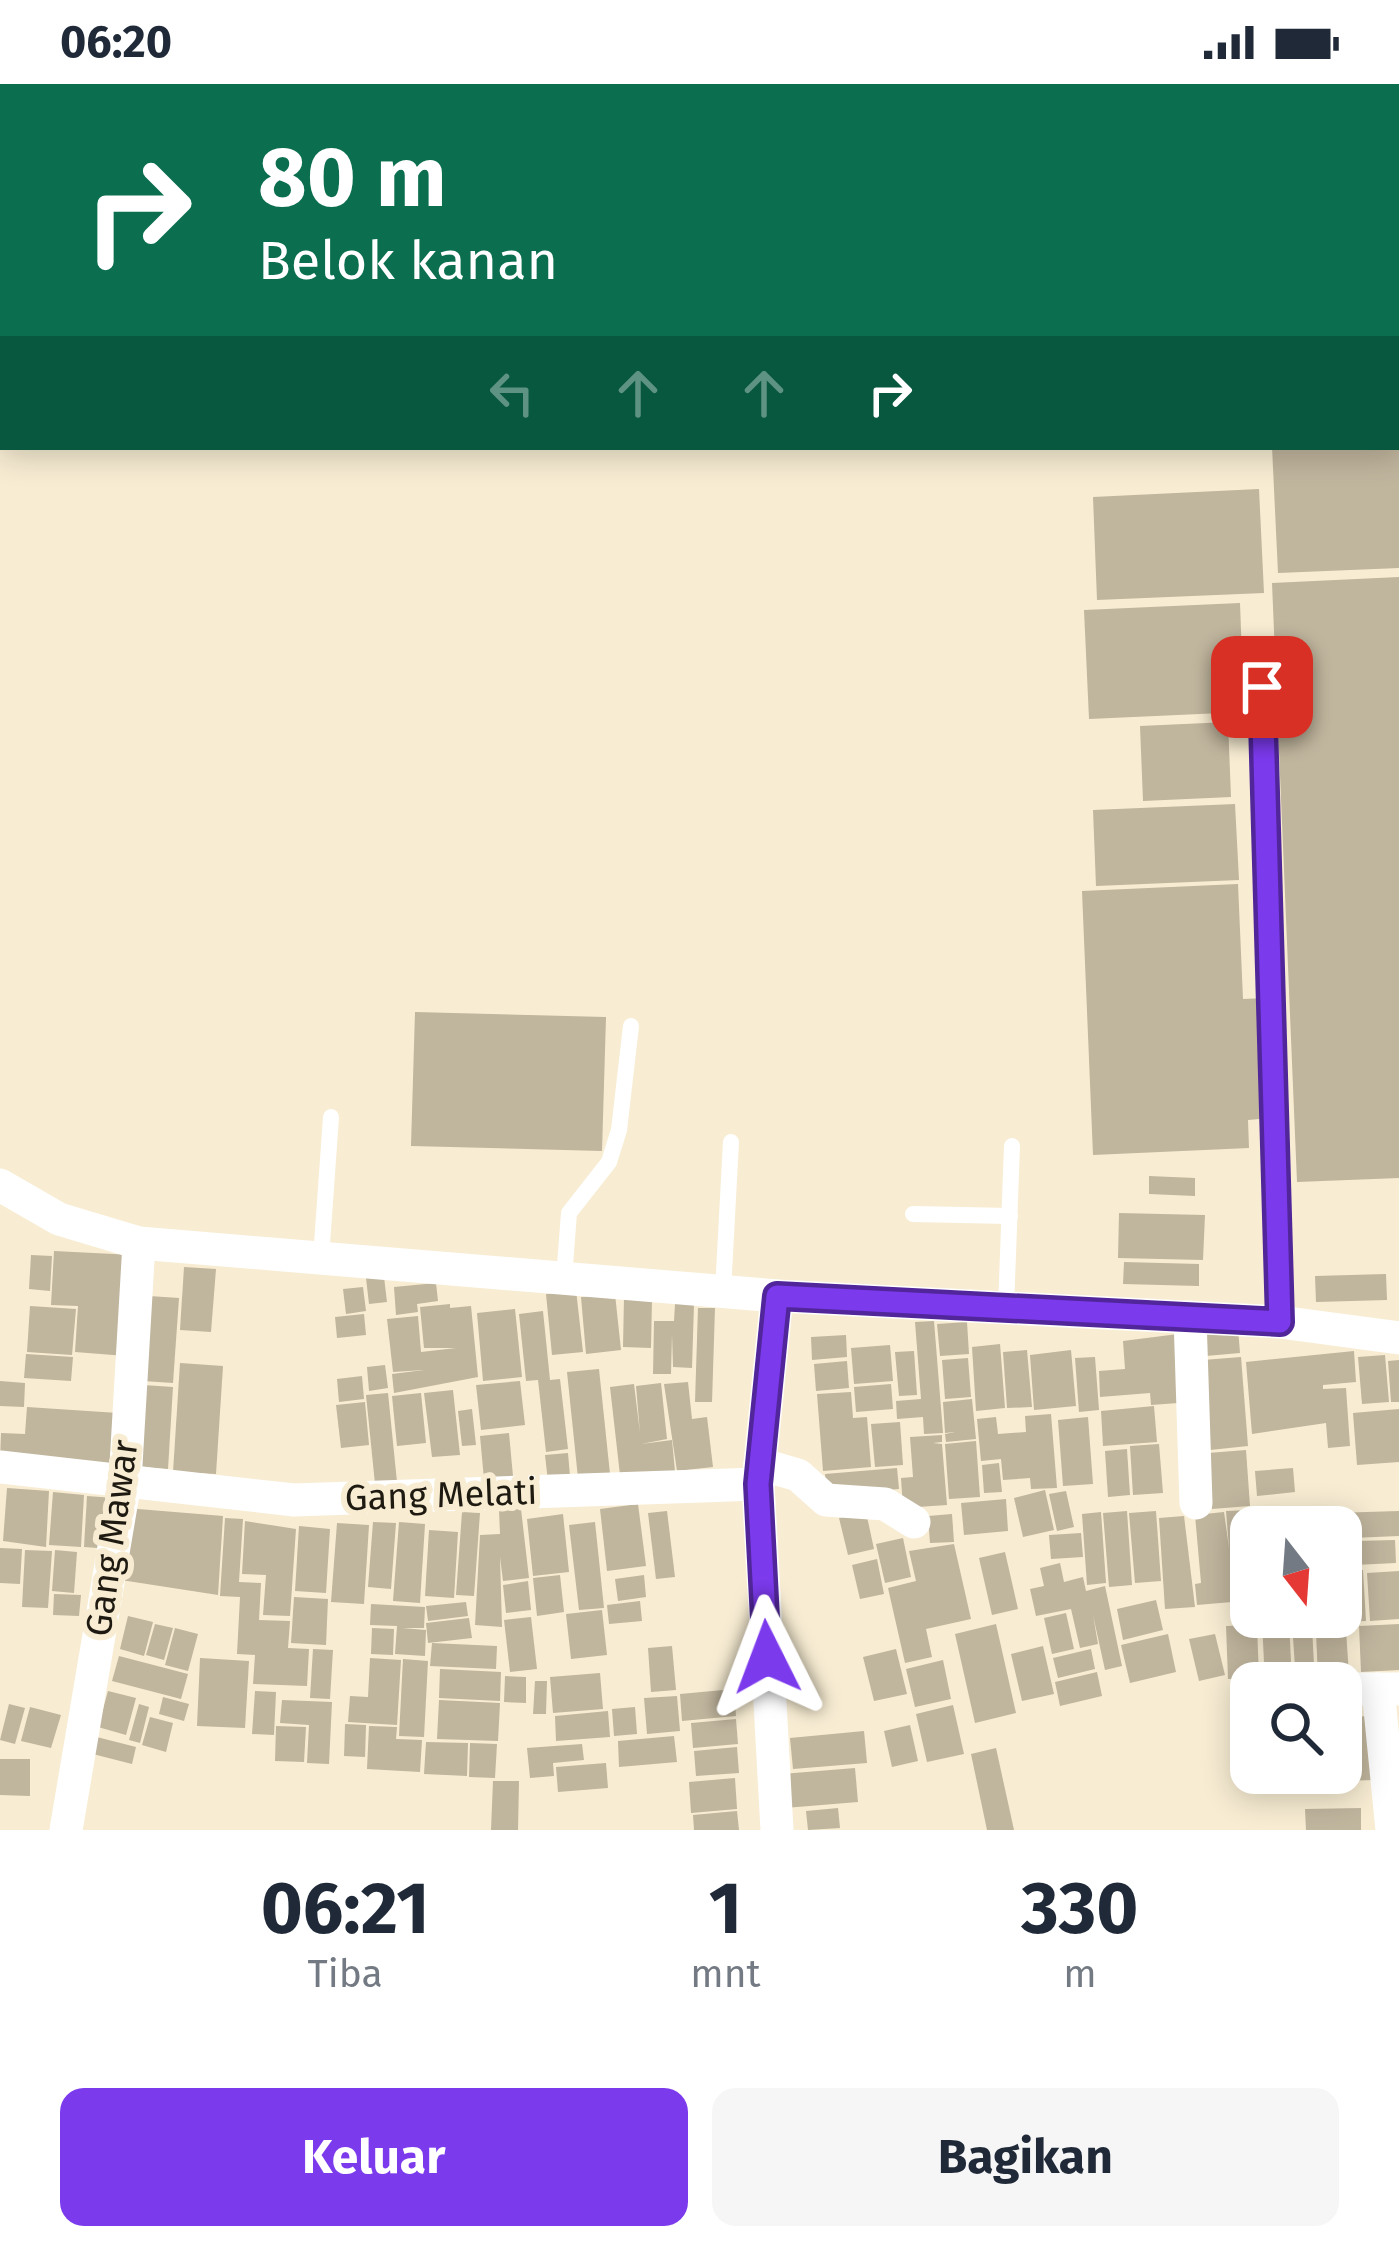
<!DOCTYPE html>
<html lang="id">
<style>
body{margin:0;font-family:"Fira Sans",sans-serif;background:#f6f6f7;color:#1f2937;height:100vh;display:flex;flex-direction:column;font-size:45px;white-space:nowrap}
*{box-sizing:border-box;margin:0}
p{font-size:39px;color:#747a83}
.icon{flex:none;width:66px;height:66px;fill:none;stroke:currentColor;stroke-width:2;stroke-linecap:round;stroke-linejoin:round}
.map{position:relative;height:1746px;overflow:hidden}
.details{display:flex;flex-direction:column;background:#fff;flex:1}
.details>*{flex:none}
.guide{position:absolute;left:0px;top:0px;width:1401px;height:366px;box-shadow:0 6px 30px #0003;background:#0b6e4f;color:#fff;overflow:hidden}
.needle{width:78px;rotate:163deg}
.controls{position:absolute;left:1230px;top:1422px;display:grid;gap:24px}
.controls a{display:grid;place-items:center;width:132px;height:132px;border-radius:24px;background:#fff;box-shadow:0 6px 30px #0003;font-size:60px}
.pin{position:absolute;display:grid;place-items:center;width:102px;height:102px;color:#fff;margin:-51px;border-radius:24px;box-shadow:0 6px 18px #0006}
.me{position:absolute;width:132px;margin:-66px;rotate:357deg;stroke-linejoin:round;filter:drop-shadow(0 0 9px #0008)}
.turn{display:flex;align-items:center;gap:42px;height:252px;padding:0 60px;font-size:54px}
.turn .icon{width:156px;height:156px;stroke-width:2.5}
.turn b{display:block;font-size:84px;line-height:102px}
.lanes{display:flex;align-items:center;height:114px;padding:0 60px;background:#0003;justify-content:center;gap:60px;direction:ltr}
.lanes .off{opacity:.35}
.eta{display:flex;justify-content:space-evenly;align-items:center;height:204px;text-align:center}
.eta b{font-size:72px;font-weight:700;line-height:84px}
.action{display:flex;gap:24px;margin-top:auto;padding:24px 60px}
.action a{flex:1;height:138px;border-radius:24px;background:#7c3aed;color:#fff;font-size:48px;font-weight:700;line-height:138px;text-align:center}
.action a+a{background:#f6f6f7;color:#1f2937}
.status{display:flex;justify-content:space-between;align-items:center;height:84px;padding:0 60px;background:#fff;direction:ltr}
.status svg{height:33px;fill:currentColor}
.map>svg:first-child{display:block}
.lines{fill:none;stroke-linecap:round;stroke-linejoin:round}
.river{stroke:#87dfe6;stroke-width:54}
.building{fill:#c0b59d}
.lane{stroke:#fff;stroke-width:16}
.street{stroke:#fff;stroke-width:33}
.route-casing{stroke:#51269a;stroke-width:30}
.route{stroke:#7c3aed;stroke-width:21}
.labels{text-anchor:middle;dominant-baseline:central;stroke-width:12;stroke-linejoin:round;paint-order:stroke}
.street-label{font-size:36px;fill:#1e1a11;stroke:#f8edd3}
</style>
<div class="status"><b>06:20</b><svg viewBox="0 0 49 12"><path d="M0 12V9h3v3zM5 12V6h3v6zM10 12V3h3v9zM15 12V0h3v12zM26 1h20v11H26zM47 4h2v5h-2z"/></svg></div>
<div class="map">
<svg width="1399" height="1746" viewBox="0 0 1399 1746">
<rect width="100%" height="100%" fill="#f8edd3"/>
<g class="lines">
<!-- river -->
<g class="river">
<polyline points="509,0 519,3"/>
<polyline points="1398,122 1399,121"/>
</g>
</g>
<!-- building -->
<g class="building">
<polygon points="1272,363 1399,363 1399,484 1278,489"/>
<polygon points="1259,405 1264,509 1097,516 1093,413"/>
<polygon points="1399,493 1399,1094 1297,1098 1272,499"/>
<polygon points="1240,519 1244,628 1089,635 1084,526"/>
<polygon points="1228,638 1231,713 1143,717 1140,642"/>
<polygon points="1235,720 1239,796 1096,802 1093,726"/>
<polygon points="1238,800 1243,915 1266,914 1271,1034 1248,1036 1249,1064 1093,1071 1082,807"/>
<polygon points="415,928 606,933 602,1067 411,1062"/>
<polygon points="1149,1092 1195,1094 1195,1112 1149,1110"/>
<polygon points="1119,1129 1205,1131 1203,1176 1118,1174"/>
<polygon points="54,1167 133,1171 126,1272 75,1268 78,1222 51,1221"/>
<polygon points="31,1171 52,1172 50,1207 29,1205"/>
<polygon points="1124,1178 1199,1180 1199,1202 1123,1200"/>
<polygon points="184,1183 216,1185 211,1248 180,1246"/>
<polygon points="1386,1190 1387,1216 1316,1218 1315,1192"/>
<polygon points="384,1193 387,1218 369,1220 366,1194"/>
<polygon points="436,1199 438,1217 417,1220 418,1228 396,1231 394,1203"/>
<polygon points="363,1203 366,1227 346,1230 343,1205"/>
<polygon points="576,1206 583,1268 552,1271 546,1210"/>
<polygon points="615,1210 621,1266 586,1270 581,1213"/>
<polygon points="149,1212 179,1214 173,1299 143,1297"/>
<polygon points="624,1214 652,1215 651,1264 623,1263"/>
<polygon points="450,1220 450,1224 471,1222 478,1293 394,1309 392,1290 424,1286 393,1288 387,1235 418,1232 421,1268 456,1264 424,1264 420,1223"/>
<polygon points="675,1220 694,1220 692,1284 673,1283 672,1250 671,1290 653,1290 654,1237 674,1237"/>
<polygon points="30,1222 76,1225 72,1271 27,1268"/>
<polygon points="698,1224 715,1224 712,1318 695,1318"/>
<polygon points="515,1225 522,1293 483,1297 477,1229"/>
<polygon points="543,1227 550,1296 560,1295 568,1365 546,1368 538,1296 526,1297 519,1230"/>
<polygon points="364,1230 366,1251 337,1254 335,1233"/>
<polygon points="934,1237 943,1349 924,1350 923,1333 897,1335 896,1317 921,1315 915,1238"/>
<polygon points="967,1238 969,1270 940,1272 937,1240"/>
<polygon points="1238,1244 1240,1269 1206,1272 1203,1247"/>
<polygon points="1186,1249 1192,1318 1151,1321 1150,1309 1100,1313 1099,1287 1125,1285 1123,1257"/>
<polygon points="846,1251 847,1273 812,1276 811,1253"/>
<polygon points="1000,1260 1005,1324 976,1327 972,1263"/>
<polygon points="890,1261 893,1297 854,1300 851,1264"/>
<polygon points="1027,1266 1032,1323 1007,1324 1003,1268"/>
<polygon points="1071,1266 1076,1322 1034,1326 1030,1271"/>
<polygon points="914,1267 917,1311 899,1312 895,1268"/>
<polygon points="1354,1267 1356,1298 1323,1301 1323,1305 1346,1304 1350,1362 1328,1364 1326,1339 1252,1350 1246,1278"/>
<polygon points="26,1270 73,1273 71,1297 24,1294"/>
<polygon points="1385,1271 1389,1318 1362,1320 1358,1273"/>
<polygon points="1095,1273 1099,1326 1079,1328 1075,1274"/>
<polygon points="1241,1273 1248,1362 1210,1366 1203,1276"/>
<polygon points="968,1274 971,1313 945,1315 942,1276"/>
<polygon points="1399,1276 1399,1318 1391,1318 1388,1277"/>
<polygon points="847,1277 849,1304 816,1307 814,1280"/>
<polygon points="180,1279 223,1282 216,1390 173,1388"/>
<polygon points="385,1281 388,1304 369,1307 367,1283"/>
<polygon points="599,1285 610,1390 578,1394 567,1288"/>
<polygon points="362,1292 364,1315 339,1318 337,1295"/>
<polygon points="0,1297 25,1299 24,1323 0,1322"/>
<polygon points="520,1297 525,1341 481,1346 476,1301"/>
<polygon points="688,1298 692,1335 707,1333 713,1383 677,1387 664,1300"/>
<polygon points="661,1299 667,1355 641,1360 672,1356 675,1387 620,1391 610,1303 634,1300 640,1349 636,1302"/>
<polygon points="891,1300 893,1325 856,1328 854,1303"/>
<polygon points="143,1301 173,1303 168,1385 137,1383"/>
<polygon points="453,1306 460,1371 432,1373 424,1309"/>
<polygon points="851,1308 853,1334 867,1333 871,1383 823,1387 817,1310"/>
<polygon points="388,1309 397,1398 375,1400 366,1311"/>
<polygon points="421,1309 426,1359 397,1362 392,1312"/>
<polygon points="972,1315 976,1355 946,1358 945,1350 955,1348 945,1349 943,1318"/>
<polygon points="365,1318 369,1361 341,1364 336,1321"/>
<polygon points="1154,1322 1157,1358 1103,1362 1101,1327"/>
<polygon points="27,1323 118,1329 108,1384 0,1377 1,1349 25,1350"/>
<polygon points="472,1325 476,1361 462,1362 458,1327"/>
<polygon points="1399,1325 1399,1378 1357,1381 1353,1329"/>
<polygon points="1051,1330 1057,1404 1031,1405 1030,1394 1003,1396 1001,1375 981,1377 977,1335 996,1333 998,1350 1026,1348 1025,1332"/>
<polygon points="1088,1333 1093,1400 1063,1402 1058,1336"/>
<polygon points="900,1338 903,1381 875,1383 871,1340"/>
<polygon points="509,1349 514,1403 485,1406 480,1352"/>
<polygon points="942,1351 942,1358 933,1359 942,1360 947,1421 903,1424 901,1394 913,1393 910,1353"/>
<polygon points="976,1357 980,1413 949,1415 945,1360"/>
<polygon points="1159,1360 1163,1409 1133,1411 1130,1362"/>
<polygon points="1127,1365 1130,1411 1108,1413 1105,1367"/>
<polygon points="1246,1366 1250,1422 1212,1425 1208,1369"/>
<polygon points="568,1369 571,1404 549,1406 545,1371"/>
<polygon points="999,1379 1002,1408 984,1409 982,1381"/>
<polygon points="897,1384 899,1405 827,1411 825,1390"/>
<polygon points="1293,1384 1295,1408 1257,1412 1255,1387"/>
<polygon points="7,1404 49,1407 46,1463 3,1457"/>
<polygon points="1045,1406 1054,1446 1023,1453 1014,1414"/>
<polygon points="1066,1407 1074,1443 1057,1447 1049,1410"/>
<polygon points="53,1408 84,1411 81,1463 49,1461"/>
<polygon points="87,1412 114,1414 111,1465 84,1463"/>
<polygon points="1006,1415 1008,1447 964,1451 961,1419"/>
<polygon points="638,1420 646,1482 607,1487 600,1425"/>
<polygon points="126,1424 223,1432 218,1511 121,1496"/>
<polygon points="521,1425 529,1494 503,1497 500,1473 502,1543 475,1541 480,1451 500,1450 499,1426"/>
<polygon points="1284,1425 1285,1443 1252,1443 1251,1428"/>
<polygon points="1249,1426 1251,1490 1229,1492 1251,1492 1251,1529 1233,1530 1232,1518 1197,1521 1195,1500 1201,1499 1195,1431 1224,1428 1229,1464 1226,1427"/>
<polygon points="667,1427 675,1493 656,1495 648,1429"/>
<polygon points="1127,1427 1132,1501 1109,1503 1103,1429"/>
<polygon points="1156,1427 1161,1497 1135,1499 1129,1429"/>
<polygon points="1399,1427 1399,1452 1352,1454 1353,1473 1341,1473 1341,1443 1334,1443 1333,1429"/>
<polygon points="462,1428 480,1429 474,1512 456,1511"/>
<polygon points="866,1428 874,1465 848,1471 839,1434"/>
<polygon points="1101,1428 1106,1499 1087,1501 1082,1430"/>
<polygon points="563,1430 569,1488 533,1492 527,1435"/>
<polygon points="952,1430 954,1458 930,1459 928,1432"/>
<polygon points="1184,1432 1195,1523 1165,1525 1159,1434"/>
<polygon points="225,1434 243,1435 239,1498 261,1499 259,1536 290,1537 288,1564 309,1565 307,1602 253,1600 255,1571 237,1570 240,1513 220,1512"/>
<polygon points="245,1437 296,1445 290,1532 263,1531 266,1491 242,1490"/>
<polygon points="373,1438 396,1439 391,1505 368,1503"/>
<polygon points="399,1438 425,1440 420,1519 393,1517"/>
<polygon points="595,1438 604,1524 579,1526 569,1441"/>
<polygon points="337,1439 369,1441 364,1520 331,1518"/>
<polygon points="299,1442 330,1445 326,1509 295,1507"/>
<polygon points="429,1446 458,1448 454,1514 425,1512"/>
<polygon points="1081,1449 1083,1473 1051,1475 1049,1451"/>
<polygon points="903,1454 911,1493 885,1499 876,1460"/>
<polygon points="1395,1456 1396,1479 1355,1481 1355,1457"/>
<polygon points="954,1460 971,1535 926,1545 932,1573 905,1579 888,1504 916,1497 909,1467"/>
<polygon points="0,1464 22,1465 20,1500 0,1499"/>
<polygon points="25,1466 52,1467 48,1524 22,1523"/>
<polygon points="55,1466 77,1468 74,1509 52,1507"/>
<polygon points="1005,1468 1018,1525 992,1531 979,1474"/>
<polygon points="877,1475 884,1510 860,1515 852,1481"/>
<polygon points="1060,1479 1064,1498 1083,1493 1086,1507 1105,1502 1122,1582 1105,1586 1093,1531 1098,1560 1080,1564 1071,1525 1036,1532 1030,1505 1044,1502 1040,1484"/>
<polygon points="1363,1486 1366,1537 1343,1538 1341,1487"/>
<polygon points="1399,1487 1399,1535 1370,1537 1367,1489"/>
<polygon points="560,1491 564,1528 537,1532 533,1494"/>
<polygon points="644,1491 646,1513 618,1517 615,1495"/>
<polygon points="528,1497 531,1526 506,1529 503,1501"/>
<polygon points="54,1510 81,1511 79,1532 53,1531"/>
<polygon points="294,1513 328,1515 326,1561 291,1559"/>
<polygon points="1156,1516 1163,1546 1123,1556 1117,1525"/>
<polygon points="640,1517 642,1537 609,1540 607,1521"/>
<polygon points="466,1518 468,1532 428,1537 426,1522"/>
<polygon points="371,1520 425,1523 424,1544 402,1544 426,1546 425,1572 395,1570 397,1542 370,1541"/>
<polygon points="602,1526 607,1571 571,1575 566,1530"/>
<polygon points="1066,1529 1074,1565 1052,1570 1044,1534"/>
<polygon points="128,1532 153,1538 144,1572 120,1565"/>
<polygon points="531,1533 537,1585 510,1588 504,1536"/>
<polygon points="1313,1533 1340,1533 1340,1541 1312,1543 1315,1599 1296,1599 1292,1538"/>
<polygon points="469,1534 472,1554 428,1559 426,1539"/>
<polygon points="1289,1536 1292,1599 1265,1599 1262,1537"/>
<polygon points="155,1540 173,1544 164,1576 146,1571"/>
<polygon points="996,1540 1016,1629 975,1639 955,1550"/>
<polygon points="1399,1540 1399,1586 1361,1588 1359,1542"/>
<polygon points="1257,1541 1259,1594 1228,1595 1226,1542"/>
<polygon points="175,1544 198,1550 188,1587 165,1581"/>
<polygon points="372,1544 394,1545 393,1571 371,1570"/>
<polygon points="1346,1546 1349,1591 1318,1594 1316,1548"/>
<polygon points="1168,1550 1176,1588 1130,1599 1121,1561"/>
<polygon points="1215,1550 1225,1591 1199,1597 1189,1555"/>
<polygon points="432,1559 497,1562 496,1585 430,1582"/>
<polygon points="672,1562 676,1606 651,1608 648,1564"/>
<polygon points="1043,1562 1054,1610 1022,1617 1011,1570"/>
<polygon points="313,1565 333,1566 330,1615 310,1614"/>
<polygon points="896,1565 907,1610 874,1617 863,1573"/>
<polygon points="1091,1565 1095,1585 1058,1594 1053,1574"/>
<polygon points="119,1572 188,1590 181,1615 112,1597"/>
<polygon points="200,1574 249,1577 245,1644 197,1642"/>
<polygon points="370,1574 401,1576 397,1641 348,1638 350,1612 368,1613"/>
<polygon points="403,1575 428,1577 424,1653 399,1652"/>
<polygon points="943,1576 951,1615 915,1623 906,1585"/>
<polygon points="440,1585 501,1588 500,1617 439,1614"/>
<polygon points="1097,1588 1102,1612 1060,1622 1055,1598"/>
<polygon points="600,1589 603,1625 553,1629 550,1593"/>
<polygon points="505,1592 526,1593 526,1619 504,1618"/>
<polygon points="535,1597 547,1597 546,1630 533,1630"/>
<polygon points="734,1605 736,1632 682,1637 680,1610"/>
<polygon points="108,1607 136,1614 126,1651 98,1643"/>
<polygon points="255,1607 276,1608 274,1651 252,1650"/>
<polygon points="677,1612 680,1647 647,1650 644,1614"/>
<polygon points="163,1613 189,1620 184,1637 159,1630"/>
<polygon points="282,1616 332,1618 329,1680 307,1679 309,1641 280,1639"/>
<polygon points="439,1616 500,1619 498,1657 437,1655"/>
<polygon points="9,1620 25,1624 15,1660 0,1656"/>
<polygon points="139,1620 149,1623 140,1659 129,1656"/>
<polygon points="953,1621 964,1670 927,1678 916,1630"/>
<polygon points="30,1623 61,1631 51,1664 21,1657"/>
<polygon points="635,1623 637,1650 614,1652 612,1625"/>
<polygon points="608,1627 610,1653 556,1657 555,1632"/>
<polygon points="1374,1632 1376,1696 1301,1698 1301,1689 1341,1689 1341,1633"/>
<polygon points="150,1633 173,1639 166,1668 142,1661"/>
<polygon points="736,1635 738,1660 693,1664 691,1639"/>
<polygon points="345,1640 366,1641 365,1673 344,1672"/>
<polygon points="910,1641 918,1677 892,1683 884,1647"/>
<polygon points="276,1642 306,1643 304,1678 275,1677"/>
<polygon points="369,1642 397,1643 396,1655 422,1656 420,1688 367,1685"/>
<polygon points="864,1647 867,1679 793,1685 790,1654"/>
<polygon points="85,1650 136,1663 132,1680 81,1667"/>
<polygon points="674,1652 677,1678 619,1683 618,1657"/>
<polygon points="426,1658 468,1659 467,1692 424,1690"/>
<polygon points="470,1659 497,1660 495,1694 469,1693"/>
<polygon points="582,1660 584,1676 553,1679 554,1692 530,1694 527,1664"/>
<polygon points="737,1663 739,1689 696,1692 694,1667"/>
<polygon points="996,1664 1014,1746 987,1746 971,1670"/>
<polygon points="0,1675 30,1675 30,1712 0,1711"/>
<polygon points="606,1679 608,1704 558,1708 556,1683"/>
<polygon points="855,1684 858,1718 785,1724 782,1690"/>
<polygon points="735,1694 737,1725 691,1729 689,1698"/>
<polygon points="493,1697 519,1697 518,1746 491,1746"/>
<polygon points="838,1724 840,1744 808,1746 806,1727"/>
<polygon points="1361,1724 1361,1746 1306,1746 1305,1725"/>
<polygon points="737,1727 739,1746 694,1746 693,1731"/>
</g>
<g class="lines">
<!-- lane -->
<g class="lane">
<polyline points="1260,560 1280,1238"/>
<polyline points="913,1130 1010,1132"/>
<polyline points="321,1174 331,1033"/>
<polyline points="564,1194 569,1129 609,1078 619,1046 631,942"/>
<polyline points="723,1207 731,1058"/>
<polyline points="1006,1224 1012,1062"/>
</g>
<!-- street -->
<g class="street">
<polyline points="684,0 693,3"/>
<polyline points="779,3 779,0"/>
<polyline points="1137,3 1137,0"/>
<polyline points="1398,49 1399,48"/>
<polyline points="0,1101 59,1135 139,1159 777,1212 1280,1238 1399,1254"/>
<polyline points="1190,1233 1196,1419"/>
<polyline points="760,1380 798,1391 826,1416 885,1420 914,1438"/>
<polyline points="0,1383 294,1416 758,1400"/>
<polyline points="1341,1605 1397,1605"/>
<polyline points="1378,1605 1392,1746"/>
<polyline points="66,1746 125,1398 139,1159"/>
<polyline points="777,1746 758,1400 777,1212"/>
</g>
</g>
<g class="lines">
<!-- route casing -->
<g class="route-casing">
<polyline id="route" points="767,1573 758,1400 777,1212 1280,1238 1262,603"/>
</g>
<!-- route -->
<use href="#route" class="route"/>
</g>
<g class="labels">
<!-- street labels -->
<g class="street-label">
<text transform="translate(441 1411) rotate(-2)">Gang Melati</text>
<text transform="translate(112 1454) rotate(-82)">Gang Mawar</text>
</g>
</g>
</svg>
<div class="controls">
<a><svg class="needle" viewBox="-14 -14 28 28"><path d="M0-13l5 13h-10z" fill="#e53935"/><path d="M0 13l5-13h-10z" fill="#747a83"/></svg></a>
<a><svg class="icon" aria-label="search" viewBox="0 0 24 24"><circle cx="10" cy="10" r="6"/><path d="M15 15l6 6"/></svg></a>
</div>
<div class="pin" style="left:1262px;top:603px;background:#d93025"><svg class="icon" aria-label="arrive" viewBox="0 0 24 24"><path d="M6 21V4h12l-3 4 3 4H6"/></svg></div>
<svg class="me" style="left:767px;top:1573px" viewBox="-20 -20 40 40"><path d="M0-17L14 15 0 8-14 15z" fill="#7c3aed" stroke="#fff" stroke-width="4"/></svg>
<div class="guide">
<div class="turn"><svg class="icon" aria-label="right" viewBox="0 0 24 24"><path d="M7 20v-9h11M14 6l5 5-5 5"/></svg><div><b>80 m</b>Belok kanan</div></div>
<div class="lanes"><svg class="icon off" aria-label="left" viewBox="0 0 24 24"><path d="M17 20v-9H6M10 6l-5 5 5 5"/></svg><svg class="icon off" aria-label="ahead" viewBox="0 0 24 24"><path d="M12 20V5M6 11l6-6 6 6"/></svg><svg class="icon off" aria-label="ahead" viewBox="0 0 24 24"><path d="M12 20V5M6 11l6-6 6 6"/></svg><svg class="icon" aria-label="right" viewBox="0 0 24 24"><path d="M7 20v-9h11M14 6l5 5-5 5"/></svg></div>
</div>
</div>
<section class="details">
<div class="eta">
<div><b>06:21</b><p>Tiba</p></div>
<div><b>1</b><p>mnt</p></div>
<div><b>330</b><p>m</p></div>
</div>
<div class="action"><a>Keluar</a><a>Bagikan</a></div>
</section>
